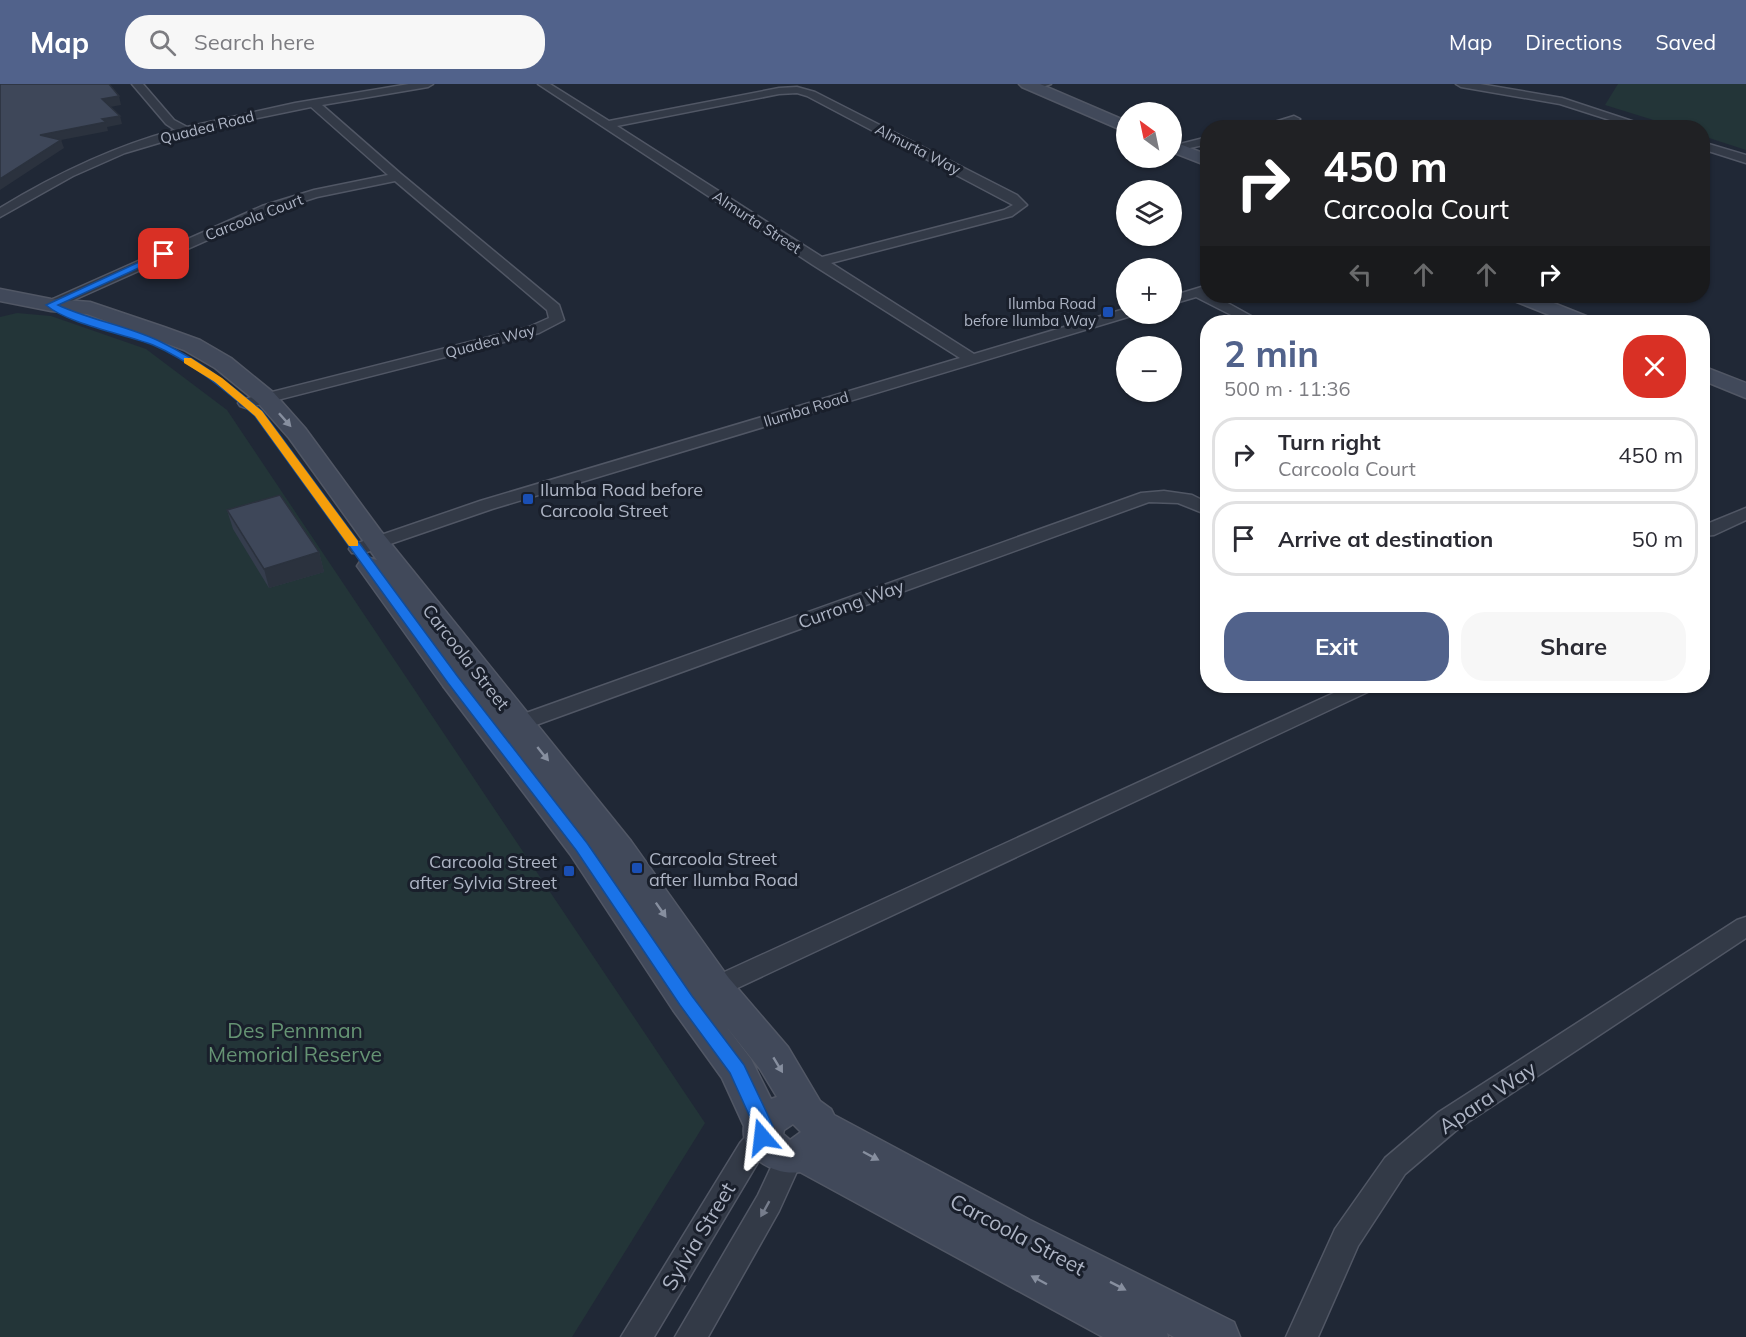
<!DOCTYPE html>
<meta charset="utf-8">
<style>
body{margin:0;font-family:Mulish,sans-serif;background:#f7f7f7;color:#2b2b33;height:100vh;display:flex;flex-direction:column;font-size:22px;white-space:nowrap}
*{box-sizing:border-box;margin:0}
p{font-size:20px;color:#7c7c81}
.icon{flex:none;width:33px;height:33px;fill:none;stroke:currentColor;stroke-width:2;stroke-linecap:round;stroke-linejoin:round}
.map{position:relative;flex:1;overflow:hidden}
.sheet{position:absolute;left:1200px;top:231px;width:510px;height:378px;display:flex;flex-direction:column;background:#fff;border-radius:24px;box-shadow:0 2px 4px #0004}
.sheet>*{flex:none}
.hud{position:absolute;left:1200px;top:36px;width:510px;height:183px;border-radius:24px;box-shadow:0 2px 4px #0004;background:#202124;color:#fff;overflow:hidden}
.needle{width:39px;rotate:327deg}
.fabs{position:absolute;left:1116px;top:18px;display:grid;gap:12px}
.fabs a{display:grid;place-items:center;width:66px;height:66px;border-radius:50%;background:#fff;box-shadow:0 2px 4px #0004;font-size:30px}
.pin{position:absolute;display:grid;place-items:center;width:51px;height:51px;color:#fff;margin:-26px;border-radius:12px;box-shadow:0 3px 9px #0006}
.me{position:absolute;width:66px;margin:-33px;rotate:343deg;stroke-linejoin:round;filter:drop-shadow(0 0 4px #0008)}
.turn{display:flex;align-items:center;gap:21px;height:126px;padding:0 24px;font-size:27px}
.turn .icon{width:78px;height:78px;stroke-width:2.5}
.turn b{display:block;font-size:42px;line-height:51px}
.lanes{display:flex;align-items:center;height:57px;padding:0 24px;background:#0003;justify-content:center;gap:30px;direction:ltr}
.lanes .off{opacity:.35}
.round{display:grid;place-items:center;flex:none;width:63px;height:63px;border-radius:24px;background:#f7f7f7}
.headline{display:flex;align-items:center;justify-content:space-between;height:102px;padding:0 24px}
h1{font-size:36px;font-weight:700;line-height:45px;color:#51628b}
.button{display:flex;gap:12px;margin-top:auto;padding:12px 24px}
.button a{flex:1;height:69px;border-radius:24px;background:#51628b;color:#fff;font-size:24px;font-weight:700;line-height:69px;text-align:center}
.button a+a{background:#f7f7f7;color:#2b2b33}
ul{padding:0;list-style:none}
li{display:flex;align-items:center;gap:18px;height:75px;margin:0 12px 9px;padding:0 12px;border:3px solid #e1e1e2;border-radius:24px}
li div{flex:1}
li b{display:block;font-size:22px}
li em{font-style:normal}
header{display:flex;align-items:center;gap:36px;box-sizing:border-box;height:84px;padding:0 30px;background:#51628b;color:#fff}
header strong{font-size:28px}
nav{display:flex;gap:33px;margin-inline-start:auto;font-size:21px}
.search{width:420px;height:54px;background:#f7f7f7;display:flex;align-items:center;gap:15px;box-sizing:border-box;padding:0 21px;border-radius:24px;color:#7c7c81;font-size:22px}
.map>svg:first-child{display:block}
.green{fill:#233538}
.lines{fill:none;stroke-linecap:round;stroke-linejoin:round}
.street-casing{stroke:#515765;stroke-width:3}
.secondary-casing{stroke:#515765;stroke-width:3}
.street{fill:#333a47;fill-rule:evenodd}
.secondary{fill:#41495a;fill-rule:evenodd}
.wall{fill:#353d4d}
.shaded-wall{fill:#2b323e}
.building{fill:#3e4759;stroke:#2b323e;stroke-width:1.5}
.oneway{fill:#878f9f}
.oneway2{fill:#767d8c}
.route{fill:#1a73e8;stroke:#114b97;stroke-width:1.5}
.slow{fill:#f59e0b}
.transit-dot{fill:#1a4fb4;stroke:#191f2b;stroke-width:2}
.labels{text-anchor:middle;dominant-baseline:central;stroke-width:6;stroke-linejoin:round;paint-order:stroke}
.far-street-label{font-size:15px;fill:#adb4c4;stroke:#191f2b}
.far-poi-label{font-size:15px;fill:#adb4c4;stroke:#191f2b;text-anchor:end}
.poi-label{font-size:18px;fill:#adb4c4;stroke:#191f2b;text-anchor:start}
.street-label{font-size:18px;fill:#adb4c4;stroke:#191f2b}
.near-park-label{font-size:21px;fill:#659373;stroke:#191f2b}
.near-street-label{font-size:21px;fill:#adb4c4;stroke:#191f2b}
</style>
<header>
<strong>Map</strong>
<div class="search"><svg class="icon" aria-label="search" viewBox="0 0 24 24"><circle cx="10" cy="10" r="6"/><path d="M15 15l6 6"/></svg>Search here</div>
<nav><a>Map</a><a>Directions</a><a>Saved</a></nav>
</header>
<div class="map">
<svg width="1746" height="1253" viewBox="0 0 1746 1253">
<rect width="100%" height="100%" fill="#202836"/>
<!-- green -->
<g class="green">
<polygon points="1618,0 1746,0 1746,66 1703,52 1702,44 1676,43 1605,21"/>
<polygon points="17,229 51,232 146,265 227,326 705,1039 572,1253 0,1253 0,233"/>
</g>
<g class="lines">
<!-- street casing -->
<g class="street-casing">
<g id="street">
<path d="M132,0H143L174,36L187,43L295,19L409,0H433L428,3L322,21L401,90L559,221L564,236L539,249L246,324L240,322L238,319L240,316L529,243L549,234L547,226L395,97L317,113L270,128L56,224H46L44,221L46,218L262,122L314,106L388,91L311,23L209,44L125,69L73,92L0,133V124C56,90 112,63 175,46L166,40Z"/>
<path d="M538,0H550L609,37L779,4L797,3L815,8L1017,111L1027,121L1012,132L831,179L974,270L1121,226L1126,225V230H1133L1131,232L492,425L364,469H352L349,465L352,461L480,417L960,274L813,181ZM797,9L807,12L1013,121L1004,126L822,173L617,42L779,10Z"/>
<polygon points="1051,0 1034,6 1029,3 1033,0"/>
<polygon points="1456,0 1480,0 1562,14 1653,44 1635,44 1560,20 1461,3"/>
<polygon points="1294,32 1300,35 1298,37 1275,44 1255,44"/>
<polygon points="1208,53 1208,60 1176,67 1172,66 1172,62"/>
<polygon points="1702,58 1746,71 1746,79 1702,65"/>
<polygon points="1208,201 1208,212 1215,212 1262,238 1245,238 1196,213 1172,220 1172,212"/>
<polygon points="1164,407 1192,411 1206,418 1208,431 1178,419 1149,418 514,649 506,651 498,649 495,644 498,639 1141,409"/>
<polygon points="1746,424 1746,436 1714,451 1702,452 1702,442"/>
<polygon points="1349,602 1375,602 1372,606 714,915 705,918 696,915 692,908 696,901"/>
<polygon points="1746,833 1746,854 1459,1044 1405,1090 1358,1162 1318,1253 1286,1253 1335,1145 1385,1074 1439,1028 1737,836"/>
<polygon points="762,1041 772,1045 776,1053 760,1075 654,1253 621,1253 740,1059 752,1045"/>
<polygon points="790,1060 800,1064 804,1072 779,1127 708,1253 675,1253 758,1111 780,1064"/>
</g>
</g>
<!-- secondary casing -->
<g class="secondary-casing">
<g id="secondary">
<polygon points="1019,0 1040,0 1126,37 1126,48 1022,3"/>
<polygon points="1172,57 1208,71 1208,82 1172,68"/>
<path d="M0,205L51,215L90,218L164,243L200,256L231,274L274,309L305,344L380,446L631,757L728,893L788,963L820,1017L831,1025L834,1031L1030,1136L1234,1238L1240,1253H1174L1167,1249L1168,1253H1103L800,1088C773,1092 740,1072 744,1042L722,994L673,926L570,770L443,602L357,482L361,476L370,474L377,476L289,354L258,319L215,284L184,266L87,230L51,227L0,217ZM725,941L760,985L777,1013L771,1015L751,975ZM793,1040L801,1048L790,1056L783,1050L784,1046Z"/>
<polygon points="1509,212 1536,212 1591,234 1594,238 1567,238 1512,216"/>
<polygon points="1702,282 1746,299 1746,314 1702,296"/>
</g>
</g>
<!-- street -->
<use href="#street" class="street"/>
<!-- secondary -->
<use href="#secondary" class="secondary"/>
</g>
<!-- wall -->
<polygon class="wall" points="227,426 319,468 324,488 269,504 233,445"/>
<!-- shaded-wall -->
<g class="shaded-wall">
<polygon points="119,12 121,21 104,24 102,15"/>
<polygon points="120,32 122,40 107,43 108,47 61,56 64,64 0,106 0,95 40,51 102,35"/>
<polygon points="319,468 324,488 269,504 264,485"/>
</g>
<!-- building -->
<g class="building">
<polygon points="0,0 109,0 119,12 102,15 120,32 102,35 106,38 40,51 61,56 0,95"/>
<polygon points="280,411 319,468 264,485 227,426"/>
</g>
<!-- one-way arrows -->
<defs><path id="oneway-solid" d="M-6-.8H1V-3.2L6.5 0L1 3.2V.8H-6Z" transform="scale(1.5)"/></defs>
<g class="oneway">
<use href="#oneway-solid" transform="translate(285 336) rotate(48)"/>
<use href="#oneway-solid" transform="translate(543 670) rotate(51)"/>
<use href="#oneway-solid" transform="translate(661 826) rotate(55)"/>
<use href="#oneway-solid" transform="translate(778 981) rotate(59)"/>
<use href="#oneway-solid" transform="translate(871 1072) rotate(28)"/>
<use href="#oneway-solid" transform="translate(1039 1196) rotate(-152)"/>
<use href="#oneway-solid" transform="translate(1118 1202) rotate(27)"/>
</g>
<use class="oneway2" href="#oneway-solid" transform="translate(765 1125) rotate(119)"/>
<!-- route -->
<path class="route" d="M161,168L169,170L58,221C92,237 130,242 163,259C200,277 231,301 262,327L458,593L587,759L692,912L744,981L773,1042L769,1058L762,1060L756,1058L753,1053L754,1042L730,989L680,921L576,766L448,599L255,332C226,307 189,276 153,261C124,250 68,240 46,221Z"/>
<!-- slow -->
<polygon class="slow" points="184,274 191,274 222,294 262,327 358,457 358,462 349,462 255,332 215,298 184,279"/>
<!-- markers -->
<g class="transit-dot">
<rect x="1102" y="222" width="12" height="12" rx="3"/>
<rect x="522" y="409" width="12" height="12" rx="3"/>
<rect x="631" y="778" width="12" height="12" rx="3"/>
<rect x="563" y="781" width="12" height="12" rx="3"/>
</g>
<g class="labels">
<!-- far-street labels -->
<g class="far-street-label">
<text transform="translate(207 43) rotate(-14)">Quadea Road</text>
<text transform="translate(918 65) rotate(27)">Almurta Way</text>
<text transform="translate(254 133) rotate(-21)">Carcoola Court</text>
<text transform="translate(757 138) rotate(33)">Almurta Street</text>
<text transform="translate(490 257) rotate(-15)">Quadea Way</text>
<text transform="translate(806 325) rotate(-17)">Ilumba Road</text>
</g>
<!-- far-poi labels -->
<g class="far-poi-label">
<text x="1096" y="219">Ilumba Road<tspan x="1096" dy="17">before Ilumba Way</tspan></text>
</g>
<!-- poi labels -->
<g class="poi-label">
<text x="540" y="405">Ilumba Road before<tspan x="540" dy="21">Carcoola Street</tspan></text>
<text x="649" y="774">Carcoola Street<tspan x="649" dy="21">after Ilumba Road</tspan></text>
<text x="557" y="777" text-anchor="end">Carcoola Street<tspan x="557" dy="21">after Sylvia Street</tspan></text>
</g>
<!-- street labels -->
<g class="street-label">
<text transform="translate(851 520) rotate(-20)">Currong Way</text>
<text transform="translate(466 573) rotate(52)">Carcoola Street</text>
</g>
<!-- near-park labels -->
<g class="near-park-label">
<text x="295" y="946">Des Pennman<tspan x="295" dy="24">Memorial Reserve</tspan></text>
</g>
<!-- near-street labels -->
<g class="near-street-label">
<text transform="translate(1487 1013) rotate(-34)">Apara Way</text>
<text transform="translate(1018 1150) rotate(28)">Carcoola Street</text>
<text transform="translate(698 1152) rotate(-59)">Sylvia Street</text>
</g>
</g>
</svg>
<div class="fabs">
<a><svg class="needle" viewBox="-14 -14 28 28"><path d="M0-13l5 13h-10z" fill="#e53935"/><path d="M0 13l5-13h-10z" fill="#7c7c81"/></svg></a>
<a><svg class="icon" aria-label="layers" viewBox="0 0 24 24"><path d="M12 4l9 5-9 5-9-5zM3 14l9 5 9-5"/></svg></a>
<a>+</a>
<a>−</a>
</div>
<div class="pin" style="left:164px;top:170px;background:#d93025"><svg class="icon" aria-label="arrive" viewBox="0 0 24 24"><path d="M6 21V4h12l-3 4 3 4H6"/></svg></div>
<svg class="me" style="left:762px;top:1053px" viewBox="-20 -20 40 40"><path d="M0-17L14 15 0 8-14 15z" fill="#1a73e8" stroke="#fff" stroke-width="4"/></svg>
<div class="hud">
<div class="turn"><svg class="icon" aria-label="right" viewBox="0 0 24 24"><path d="M7 20v-9h11M14 6l5 5-5 5"/></svg><div><b>450 m</b>Carcoola Court</div></div>
<div class="lanes"><svg class="icon off" aria-label="left" viewBox="0 0 24 24"><path d="M17 20v-9H6M10 6l-5 5 5 5"/></svg><svg class="icon off" aria-label="ahead" viewBox="0 0 24 24"><path d="M12 20V5M6 11l6-6 6 6"/></svg><svg class="icon off" aria-label="ahead" viewBox="0 0 24 24"><path d="M12 20V5M6 11l6-6 6 6"/></svg><svg class="icon" aria-label="right" viewBox="0 0 24 24"><path d="M7 20v-9h11M14 6l5 5-5 5"/></svg></div>
</div>
<section class="sheet">
<div class="headline"><div><h1>2 min</h1><p>500 m · 11:36</p></div><a class="round" style="background:#d93025;color:#fff"><svg class="icon" aria-label="close" viewBox="0 0 24 24"><path d="M6 6l12 12M18 6L6 18"/></svg></a></div>
<ul>
<li><svg class="icon" aria-label="right" viewBox="0 0 24 24"><path d="M7 20v-9h11M14 6l5 5-5 5"/></svg><div><b>Turn right</b><p>Carcoola Court</p></div><em>450 m</em></li>
<li><svg class="icon" aria-label="arrive" viewBox="0 0 24 24"><path d="M6 21V4h12l-3 4 3 4H6"/></svg><div><b>Arrive at destination</b></div><em>50 m</em></li>
</ul>
<div class="button"><a>Exit</a><a>Share</a></div>
</section>
</div>
